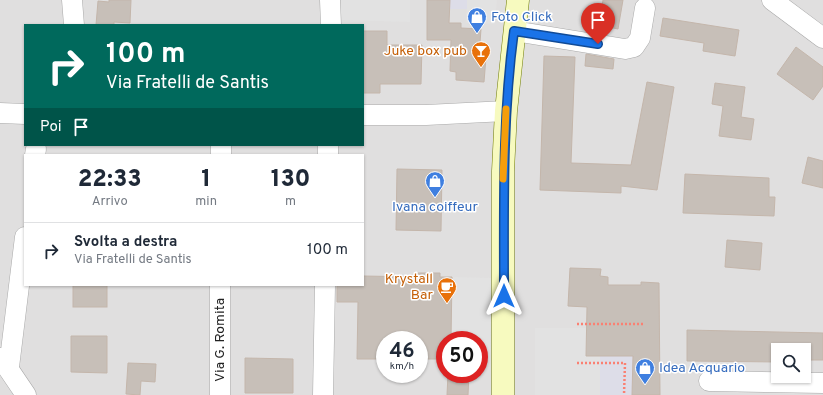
<!DOCTYPE html>
<html lang="it">
<style>
body{margin:0;font-family:Overpass,sans-serif;background:#f2f2f3;color:#1f2937;height:100vh;display:flex;flex-direction:column;font-size:15px;white-space:nowrap}
*{box-sizing:border-box;margin:0}
p{font-size:13px;color:#747a83}
.icon{flex:none;width:22px;height:22px;fill:none;stroke:currentColor;stroke-width:2;stroke-linecap:round;stroke-linejoin:round}
.map{position:relative;flex:1;overflow:hidden}
.side{position:absolute;left:24px;top:154px;width:340px;height:132px;display:flex;flex-direction:column;background:#fff;border-radius:0px;box-shadow:0 1px 3px #0004}
.side>*{flex:none}
.top-card{position:absolute;left:24px;top:24px;width:340px;height:122px;border-radius:0px;box-shadow:0 1px 3px #0004;background:#00695c;color:#fff;overflow:hidden}
.controls{position:absolute;left:771px;top:343px;display:grid;gap:8px}
.controls a{display:grid;place-items:center;width:40px;height:40px;border-radius:0px;background:#fff;box-shadow:0 1px 3px #0004;font-size:20px}
.speed{position:absolute;left:376px;top:331px;display:flex;gap:8px;font-size:20px;font-weight:700;text-align:center}
.speed>*{display:grid;place-content:center;width:52px;height:52px;border-radius:50%;background:#fff;box-shadow:0 1px 3px #0004;line-height:1}
.speed small{font-size:10px;font-weight:400}
.speed .limit{border:6px solid #d22;background:#fff;color:#111}
.pin{position:absolute;display:grid;place-items:center;width:34px;height:34px;color:#fff;margin:-41px -17px;border-radius:50% 50% 50% 0;rotate:-45deg;box-shadow:0 0 4px #0007}
.pin .icon{rotate:45deg}
.me{position:absolute;width:44px;margin:-22px;rotate:0deg;stroke-linejoin:round;filter:drop-shadow(0 0 3px #0008)}
.turn{display:flex;align-items:center;gap:14px;height:84px;padding:0 16px;font-size:18px}
.turn .icon{width:52px;height:52px;stroke-width:2.5}
.turn b{display:block;font-size:28px;line-height:34px}
.then{display:flex;align-items:center;height:38px;padding:0 16px;background:#0003;gap:8px;font-size:15px}
.eta{display:flex;justify-content:space-evenly;align-items:center;height:68px;text-align:center}
.eta b{font-size:24px;font-weight:800;line-height:28px}
ul{padding:0;list-style:none}
li{display:flex;align-items:center;gap:12px;height:56px;padding:0 16px;border-top:1px solid #e0e1e3}
li div{flex:1}
li b{display:block;font-size:15px}
li em{font-style:normal}
.map>svg:first-child{display:block}
.residential{fill:#e0dfdf;fill-rule:evenodd}
.parking{fill:#e2e2e2}
.plaza{fill:#dddde8}
.building{fill:#c7bfb8;stroke:#c4b6ab}
.lines{fill:none;stroke-linecap:round;stroke-linejoin:round}
.minor-casing{stroke:#a9a9a9;stroke-width:21}
.secondary-casing{stroke:#707d05;stroke-width:23}
.path{stroke:#fa8072;stroke-width:2.5;stroke-dasharray:2 2;stroke-linecap:butt}
.minor{stroke:#fff;stroke-width:20}
.secondary{stroke:#f7fabf;stroke-width:22}
.route-casing{stroke:#114b97;stroke-width:10}
.route{stroke:#1a73e8;stroke-width:7}
.slow{stroke:#f59e0b;stroke-width:7}
.labels{text-anchor:middle;dominant-baseline:central;stroke-width:3;stroke-linejoin:round;paint-order:stroke}
.shop-label{font-size:14px;fill:#366cbe;stroke:#fff;text-anchor:start}
.food-label{font-size:14px;fill:#c56008;stroke:#fff;text-anchor:end}
.street-label{font-size:14px;fill:#222;stroke:#fff}
</style>
<div class="map">
<svg width="823" height="395" viewBox="0 0 823 395">
<rect width="100%" height="100%" fill="#f2efe9"/>
<!-- residential -->
<path class="residential" d="M0,0H823V395H0ZM25,25H363V145H25ZM25,155H363V285H25ZM385,340H419V374H385ZM445,340H479V374H445ZM778,350H804V376H778Z"/>
<!-- parking -->
<g class="parking">
<polygon points="340,0 410,0 410,22 341,20"/>
<polygon points="467,0 497,0 494,24 466,23"/>
<polygon points="452,277 491,278 490,360 479,360 479,340 451,340"/>
<polygon points="535,328 586,328 586,355 600,356 600,395 535,395"/>
</g>
<!-- plaza -->
<g class="plaza">
<polygon points="450,0 467,0 467,9 449,9"/>
<polygon points="600,356 633,356 632,395 600,395"/>
</g>
<!-- building -->
<g class="building">
<polygon points="109,0 131,0 130,23 114,22 114,25 96,25 98,1 109,2"/>
<polygon points="427,0 450,0 449,23 461,23 461,28 481,29 479,56 486,57 484,82 456,80 456,72 450,71 451,40 427,40"/>
<polygon points="603,0 623,0 618,29 599,25"/>
<polygon points="663,18 739,30 735,56 703,51 704,43 660,36"/>
<polygon points="363,31 387,31 387,45 422,45 421,84 380,84 380,93 363,93"/>
<polygon points="796,47 823,67 823,86 813,100 777,74"/>
<polygon points="586,54 614,59 613,69 585,66"/>
<polygon points="544,56 575,57 571,163 631,165 647,82 674,87 657,190 621,186 621,193 540,190"/>
<polygon points="715,83 745,87 741,117 754,119 751,140 719,136 723,106 712,104"/>
<polygon points="808,157 823,161 823,188 802,183"/>
<polygon points="397,169 442,170 441,231 396,230"/>
<polygon points="685,174 769,178 769,197 775,197 774,216 683,213"/>
<polygon points="727,240 762,243 760,270 725,267"/>
<polygon points="570,268 601,269 600,276 608,277 608,285 641,285 641,282 659,283 660,395 632,395 633,356 586,356 587,307 568,306"/>
<polygon points="418,273 440,273 440,277 452,277 451,340 445,340 445,359 419,359 419,340 385,340 385,359 357,359 358,302 337,302 337,285 363,285 363,276 418,277"/>
<rect x="73" y="285" width="34" height="22"/>
<polygon points="687,330 823,333 823,360 804,360 804,350 778,350 778,362 687,361"/>
<polygon points="71,336 107,336 107,373 71,372"/>
<polygon points="245,358 293,359 293,393 245,393"/>
<polygon points="128,363 156,364 155,382 141,381 140,395 126,394"/>
<polygon points="448,374 469,374 468,395 447,395"/>
</g>
<g class="lines">
<!-- minor casing -->
<g class="minor-casing">
<g id="minor">
<polyline points="72,0 74,25"/>
<polyline points="330,0 331,25"/>
<polyline points="772,0 823,38"/>
<polyline points="514,31 625,49 634,47 640,38 645,8"/>
<polyline points="0,113 25,114"/>
<polyline points="363,115 426,115 506,111"/>
<polyline points="35,155 36,149"/>
<polyline points="221,155 221,145"/>
<polyline points="328,155 328,145"/>
<polyline points="1,358 26,395"/>
<polyline points="9,367 25,237"/>
<polyline points="709,381 823,383"/>
<polyline points="220,395 220,285"/>
<polyline points="323,395 325,285"/>
</g>
</g>
<!-- secondary casing -->
<g class="secondary-casing">
<polyline id="secondary" points="503,395 503,171 506,111 518,0"/>
</g>
<!-- path -->
<g class="path">
<polyline points="577,324 643,324"/>
<polyline points="577,363 625,363 624,395"/>
</g>
<!-- minor -->
<use href="#minor" class="minor"/>
<!-- secondary -->
<use href="#secondary" class="secondary"/>
</g>
<g class="lines">
<!-- route casing -->
<g class="route-casing">
<path id="route" d="M504,296C504,207 502,119 514,31L598,44"/>
</g>
<!-- route -->
<use href="#route" class="route"/>
<!-- slow -->
<polyline class="slow" points="503,179 506,109"/>
</g>
<!-- icons -->
<defs>
<g id="shop-pin" transform="scale(1)"><path d="M0 17L-7.5 6A9.5 9.5 0 1 1 7.5 6Z" fill="#3f7fe0" stroke="#fff"/><path d="M-5-2.5h2.3a2.7 3.5 0 0 1 5.4 0H5L5.5 6h-11ZM-1.5-2.5h3a1.5 2.3 0 0 0-3 0Z" fill="#fff"/></g>
<g id="bar-pin" transform="scale(1)"><path d="M0 17L-7.5 6A9.5 9.5 0 1 1 7.5 6Z" fill="#e8710a" stroke="#fff"/><path d="M-6-5H6L.8 .8V4.5H3.5V6h-7V4.5H-.8V.8Z" fill="#fff"/></g>
<g id="cafe-pin" transform="scale(1)"><path d="M0 17L-7.5 6A9.5 9.5 0 1 1 7.5 6Z" fill="#e8710a" stroke="#fff"/><path d="M-5.5-4.5H6V0H3Q3 3.5 0 3.5H-2.5Q-5.5 3.5-5.5 0ZM3-3.2v2h1.7v-2ZM-6 4.5H4V6H-6Z" fill="#fff"/></g>
</defs>
<g fill-rule="evenodd">
<use href="#shop-pin" x="477" y="17"/>
<use href="#bar-pin" x="481" y="51"/>
<use href="#shop-pin" x="435" y="181"/>
<use href="#cafe-pin" x="447" y="287"/>
<use href="#shop-pin" x="645" y="368"/>
</g>
<g class="labels">
<!-- shop labels -->
<g class="shop-label">
<text x="491" y="17">Foto Click</text>
<text x="435" y="207" text-anchor="middle">Ivana coiffeur</text>
<text x="659" y="368">Idea Acquario</text>
</g>
<!-- food labels -->
<g class="food-label">
<text x="467" y="51">Juke box pub</text>
<text x="433" y="279">Krystall<tspan x="433" dy="16">Bar</tspan></text>
</g>
<!-- street labels -->
<g class="street-label">
<text transform="translate(220 340) rotate(-90)">Via G. Romita</text>
</g>
</g>
</svg>
<div class="controls">
<a><svg class="icon" aria-label="search" viewBox="0 0 24 24"><circle cx="10" cy="10" r="6"/><path d="M15 15l6 6"/></svg></a>
</div>
<div class="speed"><div>46<small>km/h</small></div><div class="limit">50</div></div>
<div class="pin" style="left:598px;top:44px;background:#d93025"><svg class="icon" aria-label="arrive" viewBox="0 0 24 24"><path d="M6 21V4h12l-3 4 3 4H6"/></svg></div>
<svg class="me" style="left:504px;top:296px" viewBox="-20 -20 40 40"><path d="M0-17L14 15 0 8-14 15z" fill="#1a73e8" stroke="#fff" stroke-width="4"/></svg>
<div class="top-card">
<div class="turn"><svg class="icon" aria-label="right" viewBox="0 0 24 24"><path d="M7 20v-9h11M14 6l5 5-5 5"/></svg><div><b>100 m</b>Via Fratelli de Santis</div></div>
<div class="then">Poi<svg class="icon" aria-label="arrive" viewBox="0 0 24 24"><path d="M6 21V4h12l-3 4 3 4H6"/></svg></div>
</div>
<section class="side">
<div class="eta">
<div><b>22:33</b><p>Arrivo</p></div>
<div><b>1</b><p>min</p></div>
<div><b>130</b><p>m</p></div>
</div>
<ul>
<li><svg class="icon" aria-label="right" viewBox="0 0 24 24"><path d="M7 20v-9h11M14 6l5 5-5 5"/></svg><div><b>Svolta a destra</b><p>Via Fratelli de Santis</p></div><em>100 m</em></li>
</ul>
</section>
</div>
